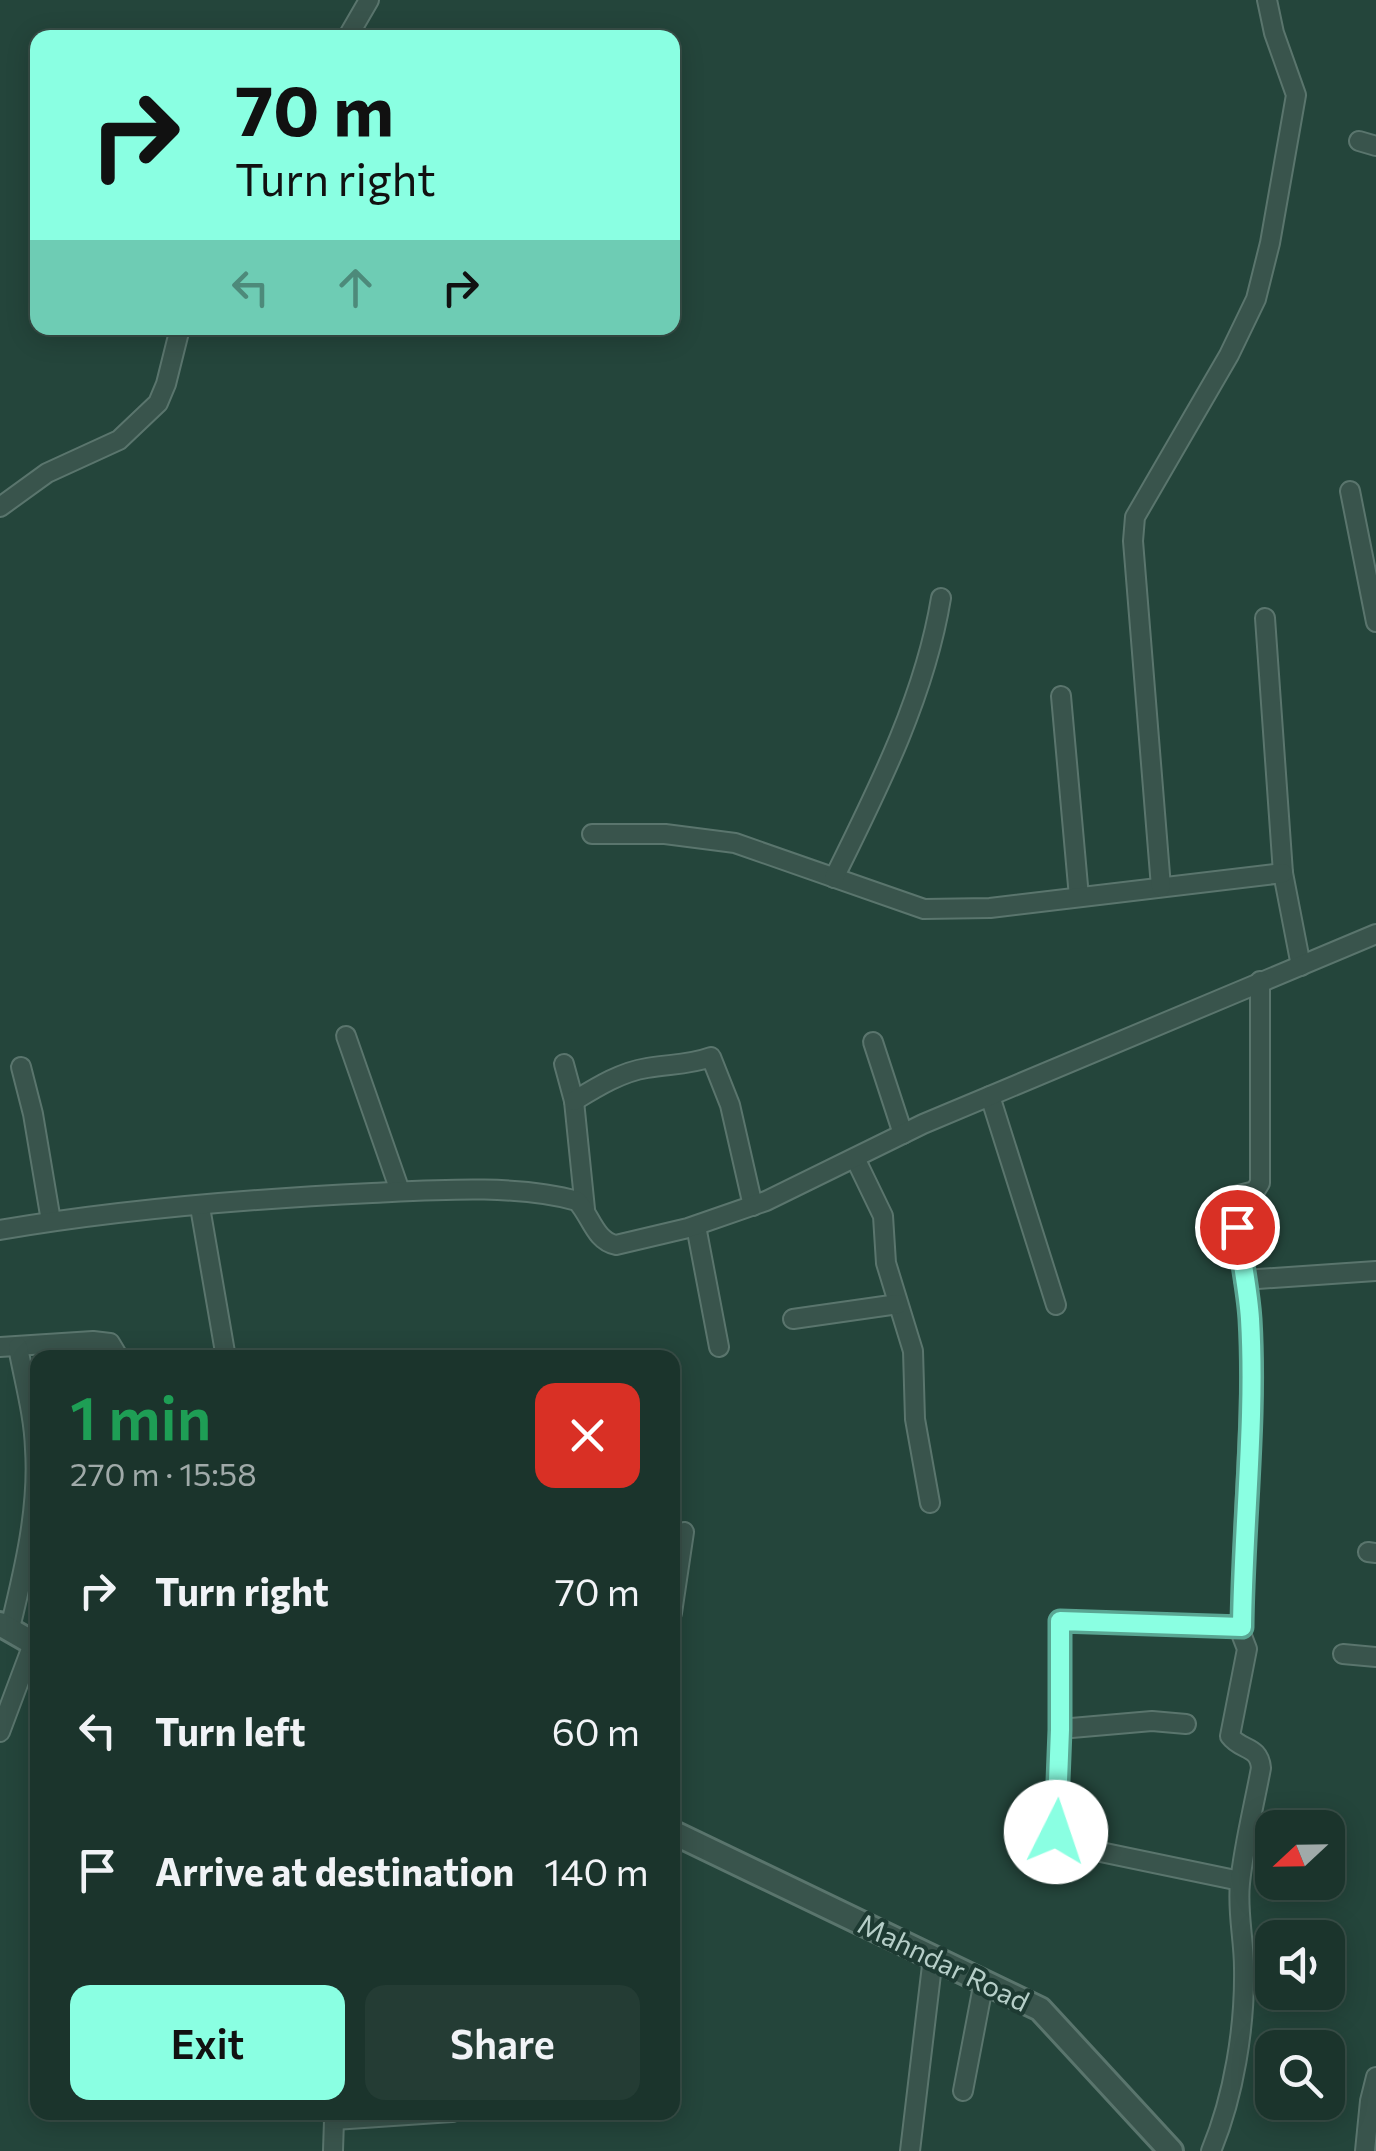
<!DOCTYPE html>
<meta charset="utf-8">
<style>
body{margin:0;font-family:Commissioner,sans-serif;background:#243c34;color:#f1f3f6;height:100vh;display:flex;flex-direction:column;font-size:38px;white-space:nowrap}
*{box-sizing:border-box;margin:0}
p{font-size:32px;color:#a0aaa9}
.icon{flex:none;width:55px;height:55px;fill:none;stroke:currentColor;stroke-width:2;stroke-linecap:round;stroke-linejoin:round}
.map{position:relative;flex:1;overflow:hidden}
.details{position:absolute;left:30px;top:1350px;width:650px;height:770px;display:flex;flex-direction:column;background:#1b342c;border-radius:20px;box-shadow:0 5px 25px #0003,0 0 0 2px #394f48}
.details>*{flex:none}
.banner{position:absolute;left:30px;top:30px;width:650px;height:305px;border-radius:20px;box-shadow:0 5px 25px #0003,0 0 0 2px #394f48;background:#8affe2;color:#111;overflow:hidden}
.needle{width:65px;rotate:248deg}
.fabs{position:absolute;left:1255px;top:1810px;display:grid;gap:20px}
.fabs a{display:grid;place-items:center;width:90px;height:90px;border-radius:20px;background:#1b342c;box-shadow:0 5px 25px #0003,0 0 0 2px #394f48;font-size:50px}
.pin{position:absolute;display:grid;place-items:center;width:85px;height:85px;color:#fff;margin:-42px;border:5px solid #fff;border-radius:50%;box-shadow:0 2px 10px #0007}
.me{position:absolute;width:110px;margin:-55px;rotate:4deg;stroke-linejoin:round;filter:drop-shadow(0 0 8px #0008)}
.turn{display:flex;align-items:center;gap:35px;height:210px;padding:0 40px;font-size:45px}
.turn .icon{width:130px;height:130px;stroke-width:2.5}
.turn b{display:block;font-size:70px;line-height:85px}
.lanes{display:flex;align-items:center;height:95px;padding:0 40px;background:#0003;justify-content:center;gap:50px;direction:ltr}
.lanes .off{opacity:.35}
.round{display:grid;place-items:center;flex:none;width:105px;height:105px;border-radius:20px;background:#243c34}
.head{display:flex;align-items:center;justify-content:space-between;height:170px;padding:0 40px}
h1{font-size:60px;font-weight:600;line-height:75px;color:#1e9e55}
.action{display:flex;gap:20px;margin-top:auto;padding:20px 40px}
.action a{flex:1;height:115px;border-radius:20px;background:#8affe2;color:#111;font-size:40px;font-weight:600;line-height:115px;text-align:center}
.action a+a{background:#243c34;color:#f1f3f6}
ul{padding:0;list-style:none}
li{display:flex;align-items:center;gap:30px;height:140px;padding:0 40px}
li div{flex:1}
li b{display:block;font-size:38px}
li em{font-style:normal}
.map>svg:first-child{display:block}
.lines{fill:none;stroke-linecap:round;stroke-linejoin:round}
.minor-casing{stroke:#5a756d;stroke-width:22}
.tertiary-casing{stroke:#5a756d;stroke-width:28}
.minor{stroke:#39544c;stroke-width:18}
.tertiary{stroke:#39544c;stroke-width:22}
.route-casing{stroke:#5aa693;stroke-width:25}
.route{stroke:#8affe2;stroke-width:18}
.labels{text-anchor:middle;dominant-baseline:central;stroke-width:8;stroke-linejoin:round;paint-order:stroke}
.street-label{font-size:28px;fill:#b6cec8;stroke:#1d3a32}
</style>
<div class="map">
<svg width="1376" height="2151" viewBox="0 0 1376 2151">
<rect width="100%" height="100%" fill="#24453b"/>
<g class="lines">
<!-- minor casing -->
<g class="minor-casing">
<g id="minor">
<polyline points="347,38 369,0"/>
<polyline points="1359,141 1376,146"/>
<polyline points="1350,491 1376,622"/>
<polyline points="0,507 47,473 119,440 158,403 166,384 180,328"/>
<polyline points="1265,618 1283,873 1301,966"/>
<polyline points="1061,696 1079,897"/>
<polyline points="592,834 665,834 735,843 924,909 990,908 1283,873"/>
<path d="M834,878C878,789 925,696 941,598"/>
<polyline points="1161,887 1133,541 1135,517 1229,355 1256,299 1270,243 1296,95 1274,33 1267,0"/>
<polyline points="346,1036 400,1191"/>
<polyline points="873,1042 903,1134"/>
<polyline points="564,1064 574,1101 585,1209"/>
<polyline points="21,1067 33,1114 51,1221"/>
<polyline points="990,1096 1056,1305"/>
<path d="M574,1101C597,1087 621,1072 647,1068C670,1064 689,1065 711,1057L730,1105L753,1206"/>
<polyline points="855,1158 883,1216 886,1263 913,1351 915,1419 930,1503"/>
<polyline points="200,1207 226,1358"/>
<polyline points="696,1226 719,1347"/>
<path d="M0,1230C122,1209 248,1199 372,1193C434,1190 518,1184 577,1201C591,1216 595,1241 616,1245L688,1228L766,1201L923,1124L1376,934"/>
<polyline points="1244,1280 1376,1271"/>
<polyline points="793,1319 898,1304"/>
<polyline points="0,1347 93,1341 110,1343 119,1358"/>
<polyline points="1368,1552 1376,1553"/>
<polyline points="672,1613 684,1532"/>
<path d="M10,1628C24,1570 39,1509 35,1449C34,1415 24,1380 18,1347"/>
<polyline points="1343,1654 1376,1657"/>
<polyline points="1060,1729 1152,1721 1186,1724"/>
<polyline points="0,1732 33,1644"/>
<polyline points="1240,1881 1067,1845 1059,1842 1056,1831 1060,1729 1059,1621 1242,1627"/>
<polyline points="963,2091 984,1981"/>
<polyline points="330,2112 334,2120 333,2151"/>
<polyline points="334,2120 452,2112"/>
<polyline points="910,2151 933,1957"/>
<path d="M1211,2151C1234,2096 1245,2027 1244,1968C1244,1939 1237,1912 1240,1883C1244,1844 1254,1806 1261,1768C1259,1745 1241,1751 1230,1736L1247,1649L1242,1636C1241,1531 1253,1427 1250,1322C1248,1282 1239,1240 1233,1201L1235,1196L1255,1191L1260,1183V981"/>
<polyline points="1365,2151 1370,2101 1376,2077"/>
</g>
</g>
<!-- tertiary casing -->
<g class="tertiary-casing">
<g id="tertiary">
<polyline points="0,1624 38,1646"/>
<polyline points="672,1832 1040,2009 1171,2151"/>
</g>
</g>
<!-- minor -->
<use href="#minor" class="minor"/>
<!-- tertiary -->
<use href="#tertiary" class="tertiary"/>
</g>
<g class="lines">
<!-- route casing -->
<g class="route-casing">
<path id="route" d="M1056,1832L1060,1730V1621L1242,1627C1243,1524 1256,1421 1250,1319C1248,1288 1241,1257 1237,1227"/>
</g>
<!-- route -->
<use href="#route" class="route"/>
</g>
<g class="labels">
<!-- street labels -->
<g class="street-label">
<text transform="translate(944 1962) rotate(26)">Mahndar Road</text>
</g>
</g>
</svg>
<div class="fabs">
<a><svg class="needle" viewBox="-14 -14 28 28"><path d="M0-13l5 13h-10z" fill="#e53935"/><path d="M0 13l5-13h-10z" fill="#a0aaa9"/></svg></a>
<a><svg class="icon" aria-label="sound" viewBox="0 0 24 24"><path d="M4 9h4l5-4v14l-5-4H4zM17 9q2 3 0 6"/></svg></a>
<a><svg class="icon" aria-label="search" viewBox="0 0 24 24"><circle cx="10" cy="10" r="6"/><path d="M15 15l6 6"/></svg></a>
</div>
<div class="pin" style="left:1237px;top:1227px;background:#d93025"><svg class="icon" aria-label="arrive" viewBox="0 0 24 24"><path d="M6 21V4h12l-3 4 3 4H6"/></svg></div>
<svg class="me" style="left:1056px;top:1832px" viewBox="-20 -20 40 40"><circle r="19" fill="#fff"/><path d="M0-13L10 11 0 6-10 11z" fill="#8affe2"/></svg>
<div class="banner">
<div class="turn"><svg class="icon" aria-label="right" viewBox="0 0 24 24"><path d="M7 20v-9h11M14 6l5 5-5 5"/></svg><div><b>70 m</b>Turn right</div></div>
<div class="lanes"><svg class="icon off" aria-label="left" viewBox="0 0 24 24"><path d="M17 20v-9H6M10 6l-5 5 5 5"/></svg><svg class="icon off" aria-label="ahead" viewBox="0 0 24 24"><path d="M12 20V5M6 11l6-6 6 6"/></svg><svg class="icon" aria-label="right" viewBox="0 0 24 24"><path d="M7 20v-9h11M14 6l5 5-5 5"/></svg></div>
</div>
<section class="details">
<div class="head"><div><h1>1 min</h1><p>270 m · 15:58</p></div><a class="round" style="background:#d93025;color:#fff"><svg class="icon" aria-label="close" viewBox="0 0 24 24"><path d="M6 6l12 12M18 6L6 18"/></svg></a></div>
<ul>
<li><svg class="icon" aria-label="right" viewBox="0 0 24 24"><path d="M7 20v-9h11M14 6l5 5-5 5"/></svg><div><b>Turn right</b></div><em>70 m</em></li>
<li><svg class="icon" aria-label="left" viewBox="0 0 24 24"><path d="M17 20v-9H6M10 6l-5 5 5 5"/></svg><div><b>Turn left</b></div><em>60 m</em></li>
<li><svg class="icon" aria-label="arrive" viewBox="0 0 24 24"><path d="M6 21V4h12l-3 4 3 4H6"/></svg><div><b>Arrive at destination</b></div><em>140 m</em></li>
</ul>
<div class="action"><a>Exit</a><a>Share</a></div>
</section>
</div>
